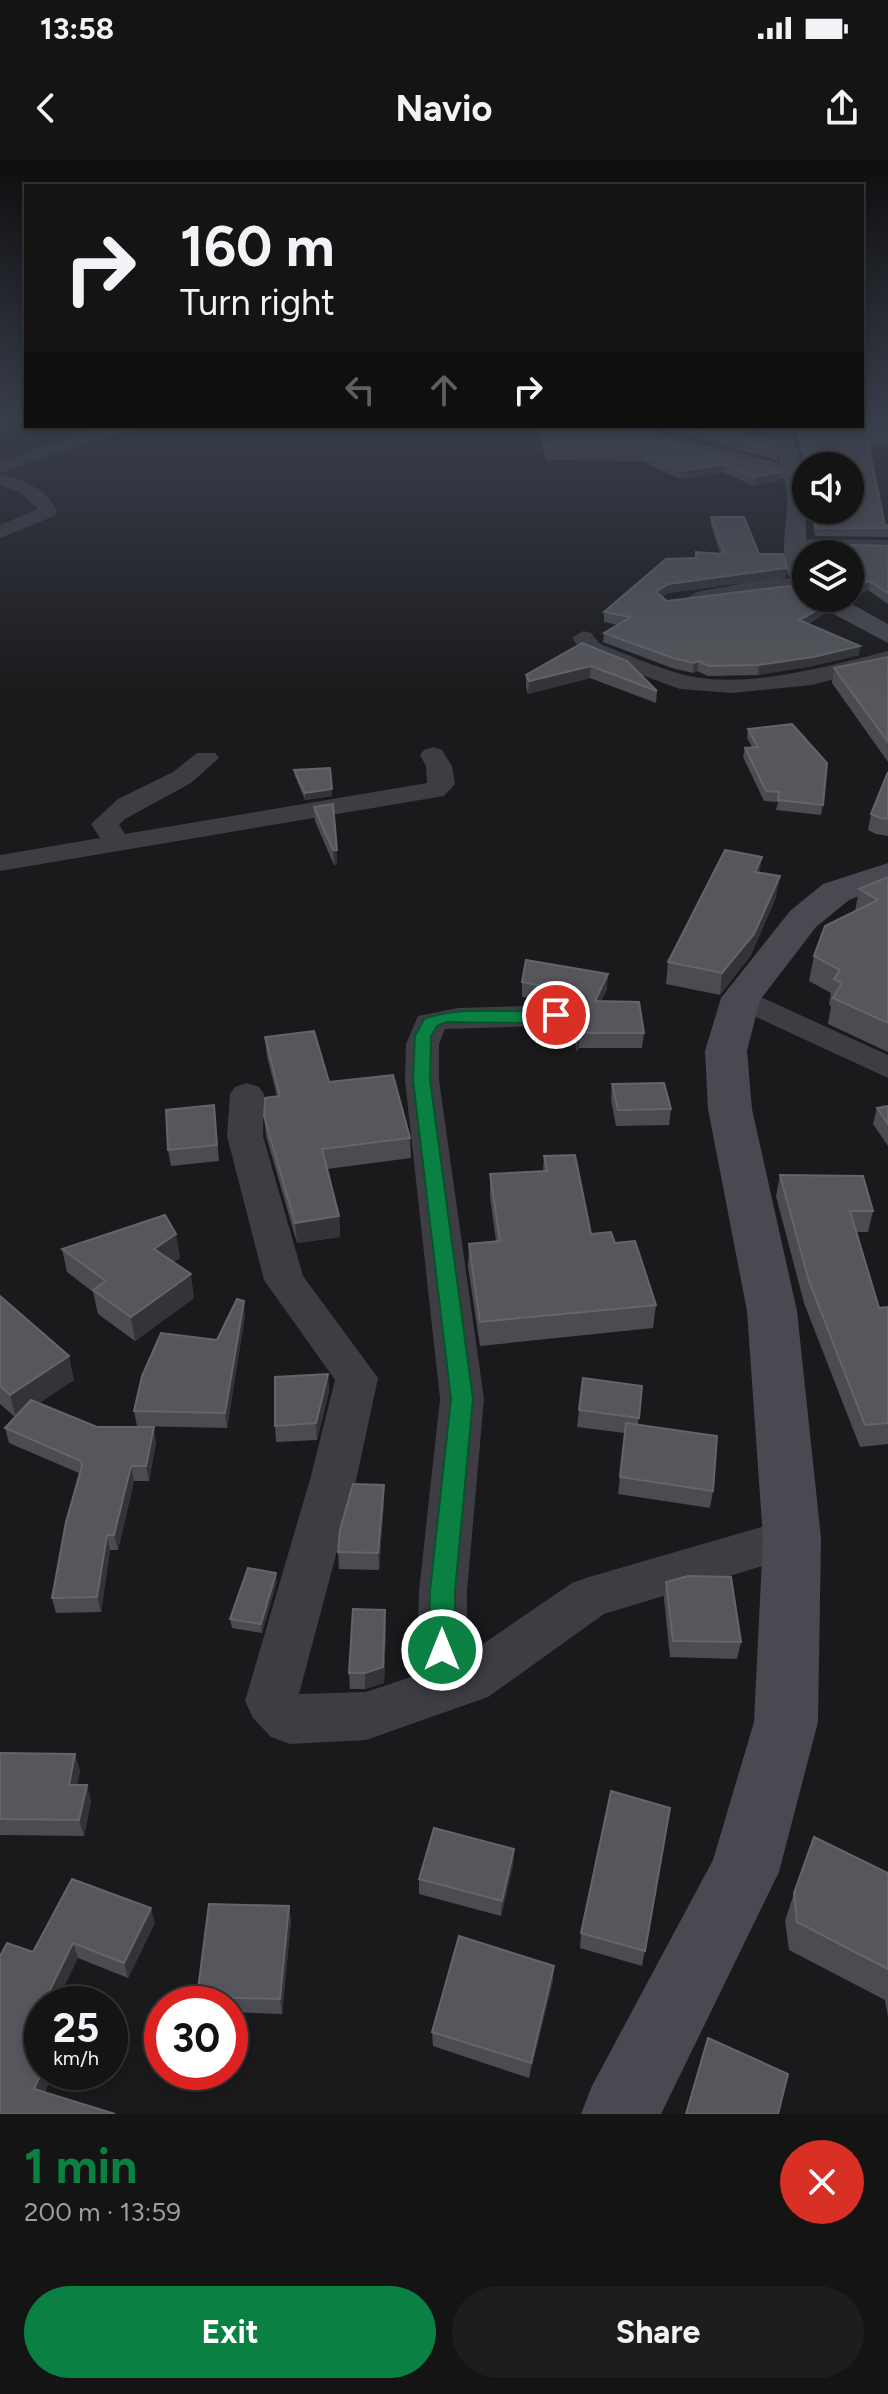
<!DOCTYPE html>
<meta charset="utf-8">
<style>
body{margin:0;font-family:Figtree,sans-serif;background:#1d1d1e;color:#f1f3f6;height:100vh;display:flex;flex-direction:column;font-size:30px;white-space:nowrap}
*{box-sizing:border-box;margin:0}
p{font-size:26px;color:#9d9ea0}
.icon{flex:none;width:44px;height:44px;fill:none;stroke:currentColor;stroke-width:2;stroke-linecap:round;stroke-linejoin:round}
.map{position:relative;height:1954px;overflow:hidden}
.side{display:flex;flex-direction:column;background:#141415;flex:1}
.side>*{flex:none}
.banner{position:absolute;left:24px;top:24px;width:840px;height:244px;border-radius:0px;box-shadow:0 4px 12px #0003,0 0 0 2px #333334;background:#141415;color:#f1f3f6;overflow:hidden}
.buttons{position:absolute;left:792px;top:292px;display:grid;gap:16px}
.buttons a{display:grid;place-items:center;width:72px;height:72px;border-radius:50%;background:#141415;box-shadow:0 4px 12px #0003,0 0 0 2px #333334;font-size:40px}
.speed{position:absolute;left:24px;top:1826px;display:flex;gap:16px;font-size:40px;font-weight:700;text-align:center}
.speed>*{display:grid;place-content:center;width:104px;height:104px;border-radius:50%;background:#141415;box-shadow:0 4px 12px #0003,0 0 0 2px #333334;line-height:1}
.speed small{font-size:20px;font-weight:400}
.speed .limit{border:12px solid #d22;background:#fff;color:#111}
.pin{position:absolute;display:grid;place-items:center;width:68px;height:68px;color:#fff;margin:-34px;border:4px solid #fff;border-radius:50%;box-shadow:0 2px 8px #0007}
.me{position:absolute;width:88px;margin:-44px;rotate:0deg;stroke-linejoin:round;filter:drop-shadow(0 0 6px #0008)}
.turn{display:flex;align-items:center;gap:28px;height:168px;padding:0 24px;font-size:36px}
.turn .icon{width:104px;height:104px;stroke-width:2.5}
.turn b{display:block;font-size:56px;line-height:68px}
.lanes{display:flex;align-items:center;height:76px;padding:0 24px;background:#0003;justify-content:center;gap:40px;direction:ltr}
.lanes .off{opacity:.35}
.round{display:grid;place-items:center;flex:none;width:84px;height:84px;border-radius:42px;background:#1d1d1e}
.overview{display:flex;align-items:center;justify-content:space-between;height:136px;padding:0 24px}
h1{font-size:48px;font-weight:700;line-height:60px;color:#0b8043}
.action{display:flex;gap:16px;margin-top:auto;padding:16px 24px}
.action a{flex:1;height:92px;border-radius:48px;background:#0b8043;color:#fff;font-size:32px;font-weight:700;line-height:92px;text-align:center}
.action a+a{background:#1d1d1e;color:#f1f3f6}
.status{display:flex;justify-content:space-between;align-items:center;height:56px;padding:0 40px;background:#141415;direction:ltr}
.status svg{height:22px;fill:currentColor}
header{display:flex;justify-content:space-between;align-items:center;height:104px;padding:0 24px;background:#141415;font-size:36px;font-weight:700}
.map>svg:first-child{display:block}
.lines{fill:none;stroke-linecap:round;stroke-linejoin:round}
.street{fill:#3d3d43;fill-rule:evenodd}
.secondary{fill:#494a51;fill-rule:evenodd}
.wall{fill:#4b4c51}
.shaded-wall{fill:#333437}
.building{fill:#56575c;stroke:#64656b;stroke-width:2}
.route{fill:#0b8043;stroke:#07532c;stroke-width:2}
</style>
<div class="status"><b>13:58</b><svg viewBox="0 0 49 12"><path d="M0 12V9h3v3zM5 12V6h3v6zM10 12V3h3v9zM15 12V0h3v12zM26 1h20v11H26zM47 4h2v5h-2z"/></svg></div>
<header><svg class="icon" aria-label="back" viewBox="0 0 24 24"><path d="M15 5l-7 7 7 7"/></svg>Navio<svg class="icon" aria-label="share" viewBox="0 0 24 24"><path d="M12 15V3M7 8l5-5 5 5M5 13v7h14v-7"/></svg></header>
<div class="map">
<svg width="888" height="1954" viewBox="0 0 888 1954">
<rect width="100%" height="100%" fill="#1a1a1c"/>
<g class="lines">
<!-- street -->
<g class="street">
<polygon points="112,266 143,266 141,269 92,280 0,313 0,302 82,273"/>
<path d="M731,266H747L751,273L783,276L791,281C782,288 747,288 737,279C734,276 732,270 731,266Z"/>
<path d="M0,314C21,319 50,329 57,352L54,356L0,378V365L38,349L21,333L0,325Z"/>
<polygon points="798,379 888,380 888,392 791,389 788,385"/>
<polygon points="772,418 806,419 806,429 772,430 697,444 687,438 697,432"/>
<path d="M583,471L591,473L600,484C627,494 654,507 681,514C741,531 829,506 888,491V505L812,525L732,533L680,529L584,494L572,478Z"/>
<polygon points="433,587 442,590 452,606 455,624 444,636 0,711 0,695 100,678 91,664 118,639 173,612 197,593 215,593 219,598 191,623 125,659 119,665 125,674 427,623 426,606 420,595 424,590"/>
<polygon points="741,828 888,895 888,918 730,845 725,838 730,831"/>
<polygon points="556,845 568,848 572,855 568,862 541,866 445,869 439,884 439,920 484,1239 467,1431 467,1482 474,1490 572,1423 589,1417 792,1358 809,1364 816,1378 809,1392 604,1454 488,1537 366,1580 290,1584 271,1577 253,1558 245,1541 311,1316 335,1220 264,1120 227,976 230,934 235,927 247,923 259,927 264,934 263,976 303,1116 378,1218 357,1316 299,1534 366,1532 429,1511 417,1490 419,1431 440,1239 405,920 406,884 418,856 458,848"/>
</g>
<!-- secondary -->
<g class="secondary">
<path d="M603,266H636L781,304L770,266H790L806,319V433L797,431C770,392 795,358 784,318L606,270Z"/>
<polygon points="809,438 841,438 888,464 888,483 813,443"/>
<polygon points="888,703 888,725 849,740 816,767 760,840 747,891 752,949 797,1151 821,1378 818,1562 779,1712 661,1954 581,1954 592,1926 713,1700 754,1562 763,1378 747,1151 708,949 705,891 721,838 790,751 823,724"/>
</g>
</g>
<!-- wall -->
<g class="wall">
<polygon points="888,260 888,285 869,285 885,365 888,365 888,377 815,376 813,366 814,357 827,357 810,350 850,350 850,306 806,306 806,309 793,266 862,266"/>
<polygon points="498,266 608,266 781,320 754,326 723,312 680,319 642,301 546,300 536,268 499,270"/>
<polygon points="648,266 733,266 736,274 778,292 777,300"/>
<polygon points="749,266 769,266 768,272 753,270"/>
<polygon points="711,357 759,394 787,408 786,417 668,433 662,437 667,441 806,438 828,444 826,453 808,464 859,495 812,506 758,515 708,516 697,511 693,513 672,508 603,482 604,473 618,465 604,462 604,452 695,398 720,393 711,365"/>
<polygon points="819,384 888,386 888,444 868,430 851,440 847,438 850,438 850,394 810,394 810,389 818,389"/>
<polygon points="582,483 657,531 656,543 590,518 528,534 526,527 526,515"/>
<polygon points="888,497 888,602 832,523 834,508"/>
<polygon points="748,569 823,645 821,655 776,650 778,642 764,641 743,597 745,588 752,587 747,578"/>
<polygon points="294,610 332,636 305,640 295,616"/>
<polygon points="888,612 888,676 876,674 868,670 871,654"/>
<polygon points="333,644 337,704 334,705 315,661 314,647"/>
<polygon points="760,713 776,737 751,795 720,835 666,824 668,802"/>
<polygon points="888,717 888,892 828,864 831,846 829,845 831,833 809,821 814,796 855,752 859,729"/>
<polygon points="522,822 607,829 601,841 644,873 642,888 579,888 576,892 575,854 571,846 522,837"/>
<polygon points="265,877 410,978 411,998 327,1009 339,1056 340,1077 297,1083 266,976 264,956 277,936 267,896"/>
<polygon points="612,924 671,949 669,965 616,966 611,940"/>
<polygon points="214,945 219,1001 171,1006 168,990"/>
<polygon points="888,946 888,986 873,964 877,948"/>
<polygon points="544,996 591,1074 615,1083 656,1145 653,1168 480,1186 468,1107 469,1084 496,1081 490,1037 490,1014 543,1011"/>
<polygon points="780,1015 873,1051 868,1072 856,1072 879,1148 888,1147 888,1284 860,1287 804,1143 776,1036"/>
<polygon points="62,1089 180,1098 173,1102 194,1138 135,1181 98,1154 93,1132 67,1112"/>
<polygon points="0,1136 74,1220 39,1243 97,1267 156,1282 149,1321 134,1321 118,1390 110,1390 101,1452 56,1453 52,1438 79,1313 9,1283 5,1268 15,1257 0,1244"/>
<polygon points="245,1155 227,1268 137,1266 134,1251"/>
<polygon points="328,1214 329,1231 317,1280 276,1282 275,1266"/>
<polygon points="642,1226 638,1265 713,1331 710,1348 618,1334 625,1273 577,1267 579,1250"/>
<polygon points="384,1342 379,1410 339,1409 338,1392"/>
<polygon points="277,1421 262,1473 232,1468 230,1459"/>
<polygon points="666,1422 741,1482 737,1499 670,1497 664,1439"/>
<polygon points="386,1466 384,1523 365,1529 350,1529 349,1513"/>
<polygon points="0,1593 80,1610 77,1625 91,1641 84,1676 0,1675"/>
<polygon points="670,1648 642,1806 580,1788 581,1773"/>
<polygon points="514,1689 513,1705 501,1756 419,1734 419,1719"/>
<polygon points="888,1713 888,1857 885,1840 789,1790 785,1761 794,1733"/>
<polygon points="289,1746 291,1761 282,1854 230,1852 230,1844 198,1844 197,1837"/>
<polygon points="155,1763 128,1818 78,1798 42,1844 42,1873 36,1884 45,1932 0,1954 33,1792"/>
<polygon points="553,1821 529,1918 433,1886 432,1872"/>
</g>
<!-- shaded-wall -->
<g class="shaded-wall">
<polygon points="499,266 536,266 536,268 499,270"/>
<polygon points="724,304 723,312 680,319 680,311"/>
<polygon points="782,312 781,320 754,326 755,317"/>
<polygon points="787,408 786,417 668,433 655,441 656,432 668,424"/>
<polygon points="869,421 868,430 851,440 852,431"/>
<polygon points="828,444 826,453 797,469 799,460"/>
<polygon points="860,486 859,495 812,506 758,515 759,505"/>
<polygon points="698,501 697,511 693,513 694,503"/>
<polygon points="591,506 590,518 528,534 529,521"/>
<polygon points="332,629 332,636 305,640 305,633"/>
<polygon points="333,690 337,690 337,704 334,705"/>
<polygon points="762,697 759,718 755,712"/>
<polygon points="780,716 776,737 751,795 720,835 722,813"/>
<polygon points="608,814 607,829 594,856 595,841"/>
<polygon points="580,873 579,888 576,892 577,878"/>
<polygon points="339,1056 340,1077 297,1083 295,1063"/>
<polygon points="176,1074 180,1098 158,1113 154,1089"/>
<polygon points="191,1114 194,1138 135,1181 131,1157"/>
<polygon points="244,1141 245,1155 227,1268 225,1253"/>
<polygon points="69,1196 74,1220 16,1258 10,1235"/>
<polygon points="328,1214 329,1231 317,1280 316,1263"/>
<polygon points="154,1267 156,1282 149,1321 146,1306"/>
<polygon points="131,1306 134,1321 118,1390 114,1375"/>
<polygon points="384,1325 384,1342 379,1410 378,1393"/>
<polygon points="107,1375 110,1390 101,1452 97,1437"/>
<polygon points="276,1413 277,1421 262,1473 261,1464"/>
<polygon points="385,1450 386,1466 384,1523 365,1529 365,1513"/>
<polygon points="75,1594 80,1610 73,1641 69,1625"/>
<polygon points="87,1625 91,1641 84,1676 79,1660"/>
<polygon points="514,1689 513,1705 501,1756 502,1741"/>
<polygon points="289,1746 291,1761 282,1854 280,1839"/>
<polygon points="151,1748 155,1763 128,1818 124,1803"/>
<polygon points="73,1783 78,1798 56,1844 43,1844"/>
<polygon points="554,1806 553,1821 529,1918 531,1903"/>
<polygon points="42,1847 42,1873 31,1895 25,1880"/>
<polygon points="42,1912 54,1912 40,1943 34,1929"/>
</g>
<!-- building -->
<g class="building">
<polygon points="862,260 888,260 888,277 867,277 885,365 888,365 888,368 816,368 814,357 848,357 831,350 850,350 850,306 809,306 796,266 862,266"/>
<polygon points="538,266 608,266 782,312 755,317 724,304 680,311 642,293 547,292"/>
<polygon points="677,266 733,266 736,274 749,279 774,281 778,292"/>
<polygon points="711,357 744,357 759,394 783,394 787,408 668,424 656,432 667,441 797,425 806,426 806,438 816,438 828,444 799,460 860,486 813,497 759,505 709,506 698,501 694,503 673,498 604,473 631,457 604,452 666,399 696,398 696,392 724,394"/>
<polygon points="819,384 888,386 888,433 869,421 852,431 850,430 850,394 810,394 810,389 820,389"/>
<polygon points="582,483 627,501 657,531 591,506 529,521 526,515"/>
<polygon points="888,497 888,582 834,508"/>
<polygon points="792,564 827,603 823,645 778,640 779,632 766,631 745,588 758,587 748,569"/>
<polygon points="330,608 332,629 305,633 294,610"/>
<polygon points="888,612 888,659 880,658 871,654"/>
<polygon points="333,644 337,690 333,690 314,647"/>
<polygon points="725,690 762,697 755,712 780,716 754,774 722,813 668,802"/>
<polygon points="888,717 888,863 833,838 842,823 834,819 840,810 814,796 825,766 878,740 859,729"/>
<polygon points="526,800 608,814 595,841 639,842 644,873 580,873 577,878 576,839 572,832 522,822"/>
<polygon points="314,871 329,922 393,915 410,978 322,989 339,1056 295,1063 264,956 265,938 280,936 265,877"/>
<polygon points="664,923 671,949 618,950 612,924"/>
<polygon points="214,945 217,985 168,990 166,950"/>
<polygon points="888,946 888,964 877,948"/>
<polygon points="575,995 591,1074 611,1072 615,1083 635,1081 656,1145 480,1162 469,1084 500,1081 490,1014 547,1011 544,996"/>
<polygon points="780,1015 863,1016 873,1051 850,1051 879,1148 888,1147 888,1263 865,1265 809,1121"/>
<polygon points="165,1055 176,1074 154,1089 191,1114 131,1157 93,1130 106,1121 62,1089"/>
<polygon points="0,1136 69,1196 10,1235 0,1226"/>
<polygon points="237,1139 244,1141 225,1253 134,1251 142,1216 161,1173 217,1180"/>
<polygon points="328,1214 316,1263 275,1266 275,1217"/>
<polygon points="583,1218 642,1226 639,1258 579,1250"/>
<polygon points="31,1240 97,1267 154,1267 146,1306 131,1306 114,1375 107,1375 97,1437 52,1438 66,1362 82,1306 81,1301 5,1268"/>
<polygon points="626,1263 717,1276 713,1331 620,1317"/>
<polygon points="353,1324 384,1325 378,1393 338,1392 340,1370"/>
<polygon points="248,1408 276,1413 261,1464 230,1459"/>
<polygon points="688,1416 731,1417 741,1482 673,1481 666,1422"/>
<polygon points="353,1449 385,1450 383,1507 365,1513 349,1513"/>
<polygon points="0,1593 75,1594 69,1625 87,1625 79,1660 0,1659"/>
<polygon points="611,1631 670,1648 645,1791 581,1773"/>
<polygon points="434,1668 514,1689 502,1741 419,1719"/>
<polygon points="814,1677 888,1713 888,1809 797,1762 794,1733"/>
<polygon points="72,1719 151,1748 124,1803 73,1783 43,1844 42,1844 42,1847 25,1880 42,1886 42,1912 34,1929 115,1954 0,1954 0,1796 7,1783 33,1792"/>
<polygon points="209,1744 289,1746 280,1839 197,1837"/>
<polygon points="459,1776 554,1806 531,1903 432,1872"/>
<polygon points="708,1878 788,1914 778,1954 686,1954"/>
</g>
<!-- sky -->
<linearGradient id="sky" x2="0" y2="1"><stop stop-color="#0e0e0f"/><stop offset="0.49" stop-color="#383e4b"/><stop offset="1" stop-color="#383e4b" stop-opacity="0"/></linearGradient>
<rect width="888" height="533" fill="url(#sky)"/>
<!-- route -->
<path class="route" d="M556,850L561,852L564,855L561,859L529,863L447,862L437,866L431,876L430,920L473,1239L455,1431V1490L451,1498L442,1501L433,1498L429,1490L430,1431L451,1239L413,920L415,876L424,859C464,844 513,855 556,850Z"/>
</svg>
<div class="buttons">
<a><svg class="icon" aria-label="sound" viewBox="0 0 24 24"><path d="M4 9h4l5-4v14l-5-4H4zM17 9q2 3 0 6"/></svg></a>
<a><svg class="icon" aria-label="layers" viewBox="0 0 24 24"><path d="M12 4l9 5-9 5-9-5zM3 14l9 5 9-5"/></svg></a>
</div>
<div class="speed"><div>25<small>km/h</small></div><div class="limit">30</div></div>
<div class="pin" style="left:556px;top:855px;background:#d93025"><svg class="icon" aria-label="arrive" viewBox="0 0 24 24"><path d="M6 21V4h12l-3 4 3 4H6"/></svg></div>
<svg class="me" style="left:442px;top:1490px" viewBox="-20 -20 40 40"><circle r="17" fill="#0b8043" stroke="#fff" stroke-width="3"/><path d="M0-11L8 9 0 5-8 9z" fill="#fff"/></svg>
<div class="banner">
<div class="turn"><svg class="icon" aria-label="right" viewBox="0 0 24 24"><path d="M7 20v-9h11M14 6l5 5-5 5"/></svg><div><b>160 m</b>Turn right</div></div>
<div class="lanes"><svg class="icon off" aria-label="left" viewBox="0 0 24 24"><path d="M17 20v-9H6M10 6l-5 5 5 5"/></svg><svg class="icon off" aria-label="ahead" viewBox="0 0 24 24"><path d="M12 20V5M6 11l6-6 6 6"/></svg><svg class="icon" aria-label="right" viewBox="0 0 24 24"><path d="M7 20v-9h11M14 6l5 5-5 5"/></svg></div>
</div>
</div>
<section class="side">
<div class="overview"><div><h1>1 min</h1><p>200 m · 13:59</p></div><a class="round" style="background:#d93025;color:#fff"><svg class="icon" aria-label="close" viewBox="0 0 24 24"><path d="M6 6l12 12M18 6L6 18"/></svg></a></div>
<div class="action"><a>Exit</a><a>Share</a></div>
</section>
